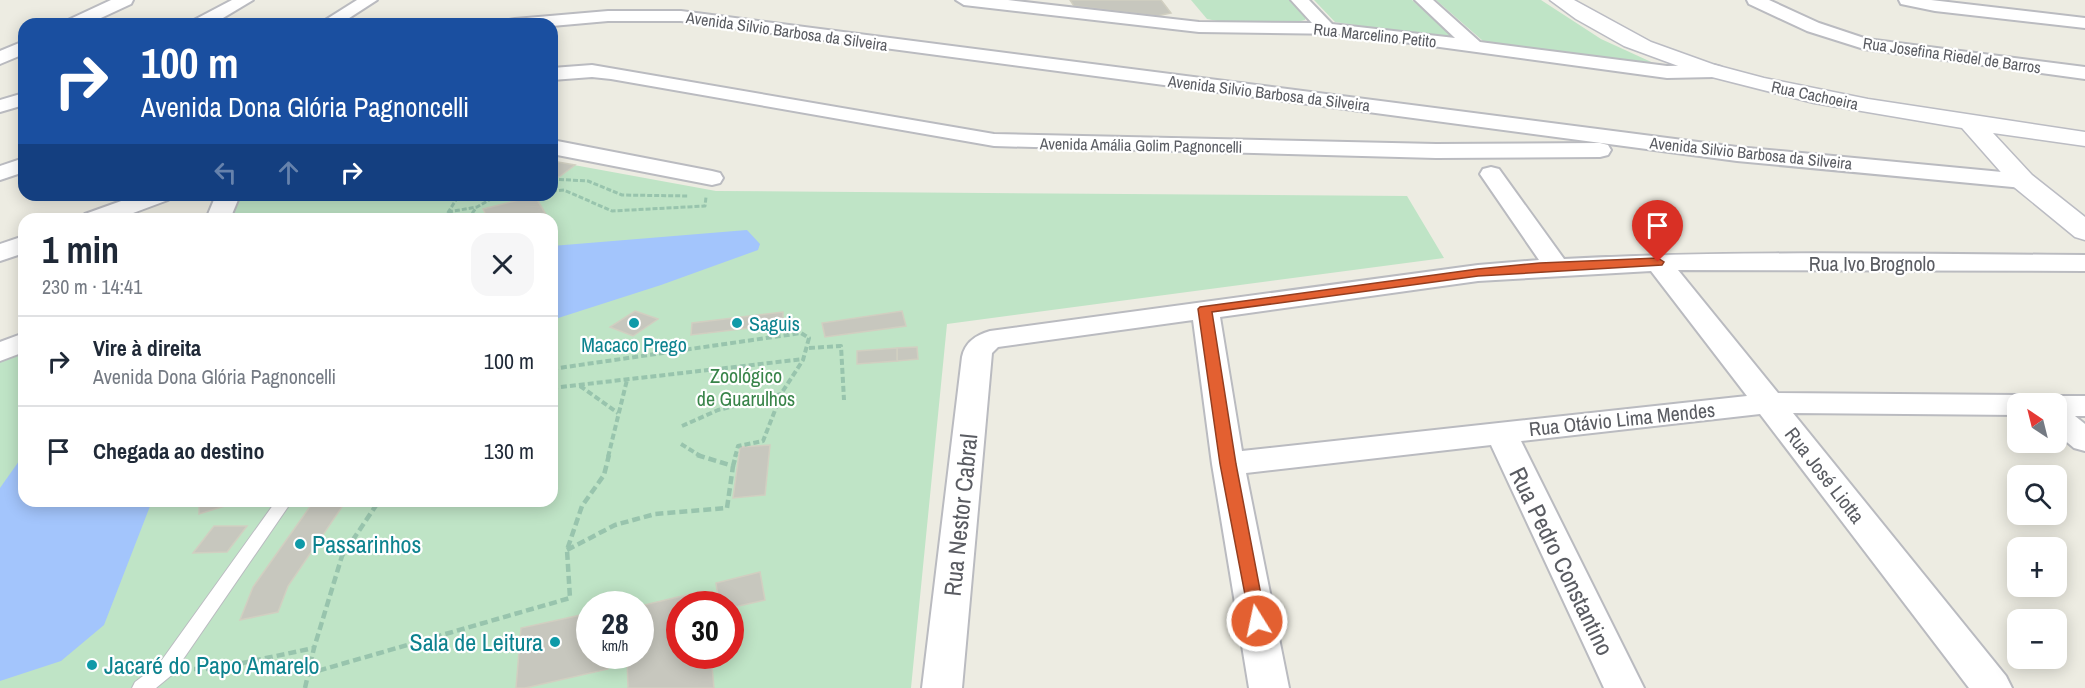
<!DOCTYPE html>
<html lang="pt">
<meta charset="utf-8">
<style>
body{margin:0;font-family:"Archivo Narrow",sans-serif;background:#f6f6f7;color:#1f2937;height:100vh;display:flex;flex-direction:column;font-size:22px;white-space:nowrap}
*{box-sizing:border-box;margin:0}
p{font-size:20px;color:#747a83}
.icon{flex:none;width:33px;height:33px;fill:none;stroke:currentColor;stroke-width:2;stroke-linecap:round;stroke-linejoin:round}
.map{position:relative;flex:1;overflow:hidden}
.details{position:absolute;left:18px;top:213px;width:540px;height:294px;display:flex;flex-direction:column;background:#fff;border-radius:18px;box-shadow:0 3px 15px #0003}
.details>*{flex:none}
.banner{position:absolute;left:18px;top:18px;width:540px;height:183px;border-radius:18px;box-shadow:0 3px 15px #0003;background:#1a4fa0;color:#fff;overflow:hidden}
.needle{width:39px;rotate:325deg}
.fabs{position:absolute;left:2007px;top:393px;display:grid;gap:12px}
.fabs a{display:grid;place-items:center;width:60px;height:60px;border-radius:12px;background:#fff;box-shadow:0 3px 15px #0003;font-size:30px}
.speed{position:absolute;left:576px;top:591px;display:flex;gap:12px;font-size:30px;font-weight:700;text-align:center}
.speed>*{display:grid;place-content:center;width:78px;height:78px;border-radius:50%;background:#fff;box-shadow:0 3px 15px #0003;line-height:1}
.speed small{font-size:15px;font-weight:400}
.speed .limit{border:9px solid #d22;background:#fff;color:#111}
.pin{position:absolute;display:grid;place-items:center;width:51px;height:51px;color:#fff;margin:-62px -26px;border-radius:50% 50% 50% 0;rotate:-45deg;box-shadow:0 0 6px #0007}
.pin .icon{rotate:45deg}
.me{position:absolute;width:66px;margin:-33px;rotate:350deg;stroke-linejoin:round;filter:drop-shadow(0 0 4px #0008)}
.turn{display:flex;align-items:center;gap:21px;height:126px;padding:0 24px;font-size:27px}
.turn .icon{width:78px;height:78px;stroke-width:2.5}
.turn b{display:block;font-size:42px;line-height:51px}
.lanes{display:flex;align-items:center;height:57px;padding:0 24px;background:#0003;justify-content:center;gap:30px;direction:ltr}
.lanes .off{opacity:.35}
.round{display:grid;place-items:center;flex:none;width:63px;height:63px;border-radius:18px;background:#f6f6f7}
.headline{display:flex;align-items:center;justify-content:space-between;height:102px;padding:0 24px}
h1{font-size:36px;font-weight:700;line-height:45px}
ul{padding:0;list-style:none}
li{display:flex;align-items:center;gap:18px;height:90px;padding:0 24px;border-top:2px solid #e0e1e3}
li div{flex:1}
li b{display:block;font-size:22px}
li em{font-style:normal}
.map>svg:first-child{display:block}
.green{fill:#bfe4c6;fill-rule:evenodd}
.water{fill:#a3c5fc}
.building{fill:#c7c7be;stroke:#d1cfc1;stroke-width:1.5}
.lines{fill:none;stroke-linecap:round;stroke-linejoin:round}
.lane-casing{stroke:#babbc0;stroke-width:2}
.street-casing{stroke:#babbc0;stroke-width:4}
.secondary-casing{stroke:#bbbcc3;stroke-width:3}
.path-far2{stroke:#98c4ad;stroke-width:3;stroke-dasharray:5 2;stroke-linecap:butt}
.path-far1{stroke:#98c4ad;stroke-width:4;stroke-dasharray:6 3;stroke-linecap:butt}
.path{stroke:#98c4ad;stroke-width:4.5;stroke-dasharray:8 4;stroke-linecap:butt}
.lane{fill:#fff;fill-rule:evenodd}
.street{fill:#fff;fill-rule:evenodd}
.secondary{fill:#fff;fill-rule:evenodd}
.route{fill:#e36031;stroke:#943e20;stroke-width:1.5}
.culture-dot{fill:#0f9aa8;stroke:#fff;stroke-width:2}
.labels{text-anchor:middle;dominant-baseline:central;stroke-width:4.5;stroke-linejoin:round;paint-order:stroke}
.far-street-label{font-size:16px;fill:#5a5c62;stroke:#fff}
.street-label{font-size:20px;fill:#5a5c62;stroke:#fff}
.culture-label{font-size:20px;fill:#0d838f;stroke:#fff;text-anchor:start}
.park-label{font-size:20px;fill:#388449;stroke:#fff}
.near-street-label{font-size:24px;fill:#5a5c62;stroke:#fff}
.near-culture-label{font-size:24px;fill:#0d838f;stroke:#fff;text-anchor:start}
</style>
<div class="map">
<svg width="2085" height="688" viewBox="0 0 2085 688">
<rect width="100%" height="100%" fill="#edece2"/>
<!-- green -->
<g class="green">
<polygon points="1191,0 1290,0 1306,17 1305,20 1297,22 1222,22 1207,19"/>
<polygon points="1314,0 1412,0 1452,36 1446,38 1335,22"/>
<polygon points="1436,0 1541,0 1601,39 1660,66 1495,45 1483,41"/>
<path d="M552,161L716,191L1407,196L1444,258L947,324L911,688H0V360L24,350V501H552V219H225L234,195H552ZM590,604H640V656H590ZM680,604H730V656H680Z"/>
</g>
<!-- water -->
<g class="water">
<polygon points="747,230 760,244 758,250 661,285 552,320 552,246"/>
<polygon points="24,454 24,501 152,501 104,625 61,661 0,681 0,488"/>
</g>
<!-- building -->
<g class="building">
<polygon points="1070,0 1161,0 1171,13 1157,16 1074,6"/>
<polygon points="552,161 575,165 559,177 552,175"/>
<polygon points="535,196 548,218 488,219 483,209"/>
<polygon points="635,311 658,319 633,336 610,327"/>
<polygon points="902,311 906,326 825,337 822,323"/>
<polygon points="783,312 783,324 691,335 692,323"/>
<polygon points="917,347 918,359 897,361 897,348"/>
<polygon points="897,348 897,361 857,364 857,351"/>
<polygon points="770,445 765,495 733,498 740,447"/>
<polygon points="199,501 241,501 199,514"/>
<polygon points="314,501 346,501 288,586 278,612 240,620 253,587"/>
<polygon points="214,526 247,526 227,552 193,553"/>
<polygon points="760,572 765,600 730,608 730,604 719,604 716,583"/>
<polygon points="703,591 705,604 680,604 680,656 711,656 714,688 628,688 627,656 640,656 640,606"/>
<polygon points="590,613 590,656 608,656 608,669 525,688 516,688 521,628"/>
</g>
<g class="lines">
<!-- lane casing -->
<g class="lane-casing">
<polygon id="lane" points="276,501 292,501 173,674 156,688 132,688 135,682 159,664"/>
</g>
<!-- street casing -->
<g class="street-casing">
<g id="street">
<polygon points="111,0 133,0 131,4 88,24 65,24 68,20"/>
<polygon points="232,0 253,0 213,24 191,24 194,20"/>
<polygon points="357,0 377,0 340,24 319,24"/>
<polygon points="956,0 1008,0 1199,22 1312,23 1291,0 1309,0 1332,24 1455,38 1415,0 1433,0 1480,42 1667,66 1714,65 1721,67 1724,71 1721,75 1714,77 1667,78 1344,34 1199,32 964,5"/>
<polygon points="1747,0 1769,0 1819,23 1867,39 2085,67 2085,79 1864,49 1807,31 1749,4"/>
<polygon points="1899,0 1931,0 2085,18 2085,28 1935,11 1901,4"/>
<polygon points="608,11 681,11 1737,147 2023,174 2031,176 2034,181 2031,186 2023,188 1737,161 681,21 608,21 552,26 552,24 506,24 509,20 515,19"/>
<polygon points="24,41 24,54 0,64 0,51"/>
<polygon points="592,65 994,134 1436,144 1600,143 1608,145 1611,150 1608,155 1600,157 1436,158 994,146 611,79 592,77 552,80 552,68"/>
<polygon points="24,93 24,105 0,112 0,100"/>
<polygon points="552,140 712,171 720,173 723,178 720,183 712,185 552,154"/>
<polygon points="24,158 24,172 0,180 0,166"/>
<path d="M1491,167L1499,169L1564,259C1737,250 1911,254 2085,255V271L1678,270L1778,393L2018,395L2029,398L2032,404H2018V415L1793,413L2006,676L2012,688H1969L1760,414L1521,441L1644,688H1604L1491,445L1246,473L1289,688H1249L1212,464L1193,320L998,347L992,353L962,688H922L962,357C965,342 976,335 990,331L1478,265L1539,260L1480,174L1483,169ZM1651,271L1747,396L1242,451L1220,317L1478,281Z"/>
<polygon points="138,195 172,195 168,200 117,219 82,219 85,214"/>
<polygon points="216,195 240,195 230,219 206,219"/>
<polygon points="24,236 24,253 0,261 0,244"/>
<polygon points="24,333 24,352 0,361 0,342"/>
<polygon points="2056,396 2085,396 2085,416 2075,416 2085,424 2085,451 2074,448 2056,433 2056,404 2042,404 2045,399"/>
</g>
</g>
<!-- secondary casing -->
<g class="secondary-casing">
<polygon id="secondary" points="1550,0 1574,0 1651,42 1715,65 1764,78 1868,99 2085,132 2085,146 1993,133 2032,175 2085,217 2085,240 2075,237 2014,187 1962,128 1814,103 1700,74 1624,46 1576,19"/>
</g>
<!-- path-far2 -->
<g class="path-far2">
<polyline points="552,179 588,181 622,195 689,196"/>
<polyline points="552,191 564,190 612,211 705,206 706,197"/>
<polyline points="448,212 477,207 498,195"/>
<polyline points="444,219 459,195"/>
<polyline points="468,219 476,208"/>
</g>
<!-- path-far1 -->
<g class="path-far1">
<polyline points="809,348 841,346 844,400"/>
<polyline points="552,369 801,333 809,338 803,360 781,394 718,410 682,426"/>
<polyline points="580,386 618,413"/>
<polyline points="552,388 804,359"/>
<polyline points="681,444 702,457"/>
<polyline points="608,457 627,380"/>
<polyline points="735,457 738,446 763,441 781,395"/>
</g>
<!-- path -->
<g class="path">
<polyline points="697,455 733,466 736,455"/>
<polyline points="567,550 615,525 655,514 727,508 733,466"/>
<polyline points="194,669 214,669 314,648"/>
<polyline points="307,674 570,598 567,550 582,506 604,475 609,455"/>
<polyline points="305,688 314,648 342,556 379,501"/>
</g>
<!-- lane -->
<use href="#lane" class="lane"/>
<!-- street -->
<use href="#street" class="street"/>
<!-- secondary -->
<use href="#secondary" class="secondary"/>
</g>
<!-- route -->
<polygon class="route" points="1658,258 1664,262 1662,265 1478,276 1212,312 1236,464 1266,621 1263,626 1257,628 1251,626 1220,464 1198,309 1200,307 1478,269 1540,263"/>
<!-- markers -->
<g class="culture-dot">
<circle cx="634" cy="323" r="6"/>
<circle cx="737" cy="323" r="6"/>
<circle cx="300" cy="544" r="6"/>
<circle cx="555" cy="642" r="6"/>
<circle cx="92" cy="665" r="6"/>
</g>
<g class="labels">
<!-- far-street labels -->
<g class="far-street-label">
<text transform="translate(787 31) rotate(8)">Avenida Silvio Barbosa da Silveira</text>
<text transform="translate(1375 35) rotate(6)">Rua Marcelino Petito</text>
<text transform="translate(1952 55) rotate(8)">Rua Josefina Riedel de Barros</text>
<text transform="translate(1269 93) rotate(7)">Avenida Silvio Barbosa da Silveira</text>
<text transform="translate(1815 95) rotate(12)">Rua Cachoeira</text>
<text transform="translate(1141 145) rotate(1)">Avenida Amália Golim Pagnoncelli</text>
<text transform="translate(1751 153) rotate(6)">Avenida Silvio Barbosa da Silveira</text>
</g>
<!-- street labels -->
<g class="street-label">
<text x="1872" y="263">Rua Ivo Brognolo</text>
<text transform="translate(1622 419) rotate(-6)">Rua Otávio Lima Mendes</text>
<text transform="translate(1825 475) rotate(52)">Rua José Liotta</text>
</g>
<!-- culture labels -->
<g class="culture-label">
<text x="749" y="323">Saguis</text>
<text x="634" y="344" text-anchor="middle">Macaco Prego</text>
</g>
<!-- park labels -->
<g class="park-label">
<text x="746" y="375">Zoológico<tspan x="746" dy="23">de Guarulhos</tspan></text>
</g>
<!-- near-street labels -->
<g class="near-street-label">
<text transform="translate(960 515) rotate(-84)">Rua Nestor Cabral</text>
<text transform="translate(1562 561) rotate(64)">Rua Pedro Constantino</text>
</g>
<!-- near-culture labels -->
<g class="near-culture-label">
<text x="312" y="544">Passarinhos</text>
<text x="543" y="642" text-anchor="end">Sala de Leitura</text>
<text x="104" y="665">Jacaré do Papo Amarelo</text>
</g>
</g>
</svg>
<div class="fabs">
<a><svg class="needle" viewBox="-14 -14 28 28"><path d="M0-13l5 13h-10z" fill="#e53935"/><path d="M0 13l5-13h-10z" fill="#747a83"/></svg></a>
<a><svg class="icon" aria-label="search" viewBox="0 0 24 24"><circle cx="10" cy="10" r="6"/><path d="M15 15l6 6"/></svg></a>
<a>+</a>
<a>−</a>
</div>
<div class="speed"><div>28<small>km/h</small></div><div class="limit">30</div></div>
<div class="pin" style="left:1658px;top:262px;background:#d93025"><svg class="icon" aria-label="arrive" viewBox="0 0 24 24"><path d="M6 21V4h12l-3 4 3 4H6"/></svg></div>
<svg class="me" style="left:1257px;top:621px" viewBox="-20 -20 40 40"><circle r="17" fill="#e36031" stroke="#fff" stroke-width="3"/><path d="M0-11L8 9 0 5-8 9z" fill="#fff"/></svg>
<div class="banner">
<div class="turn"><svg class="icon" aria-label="right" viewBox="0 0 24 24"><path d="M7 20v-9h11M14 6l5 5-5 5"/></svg><div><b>100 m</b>Avenida Dona Glória Pagnoncelli</div></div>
<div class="lanes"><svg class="icon off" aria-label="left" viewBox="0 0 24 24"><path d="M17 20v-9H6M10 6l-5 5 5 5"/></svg><svg class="icon off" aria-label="ahead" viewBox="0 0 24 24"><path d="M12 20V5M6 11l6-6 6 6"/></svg><svg class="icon" aria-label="right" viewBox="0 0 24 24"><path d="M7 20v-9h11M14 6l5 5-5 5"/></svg></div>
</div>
<section class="details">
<div class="headline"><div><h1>1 min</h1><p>230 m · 14:41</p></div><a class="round"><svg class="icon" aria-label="close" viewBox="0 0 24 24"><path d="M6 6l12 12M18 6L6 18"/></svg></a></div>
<ul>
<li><svg class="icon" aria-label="right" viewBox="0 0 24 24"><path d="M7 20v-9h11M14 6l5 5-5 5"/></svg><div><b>Vire à direita</b><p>Avenida Dona Glória Pagnoncelli</p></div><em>100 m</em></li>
<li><svg class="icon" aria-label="arrive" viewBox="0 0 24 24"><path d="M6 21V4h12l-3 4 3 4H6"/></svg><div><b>Chegada ao destino</b></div><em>130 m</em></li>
</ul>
</section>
</div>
